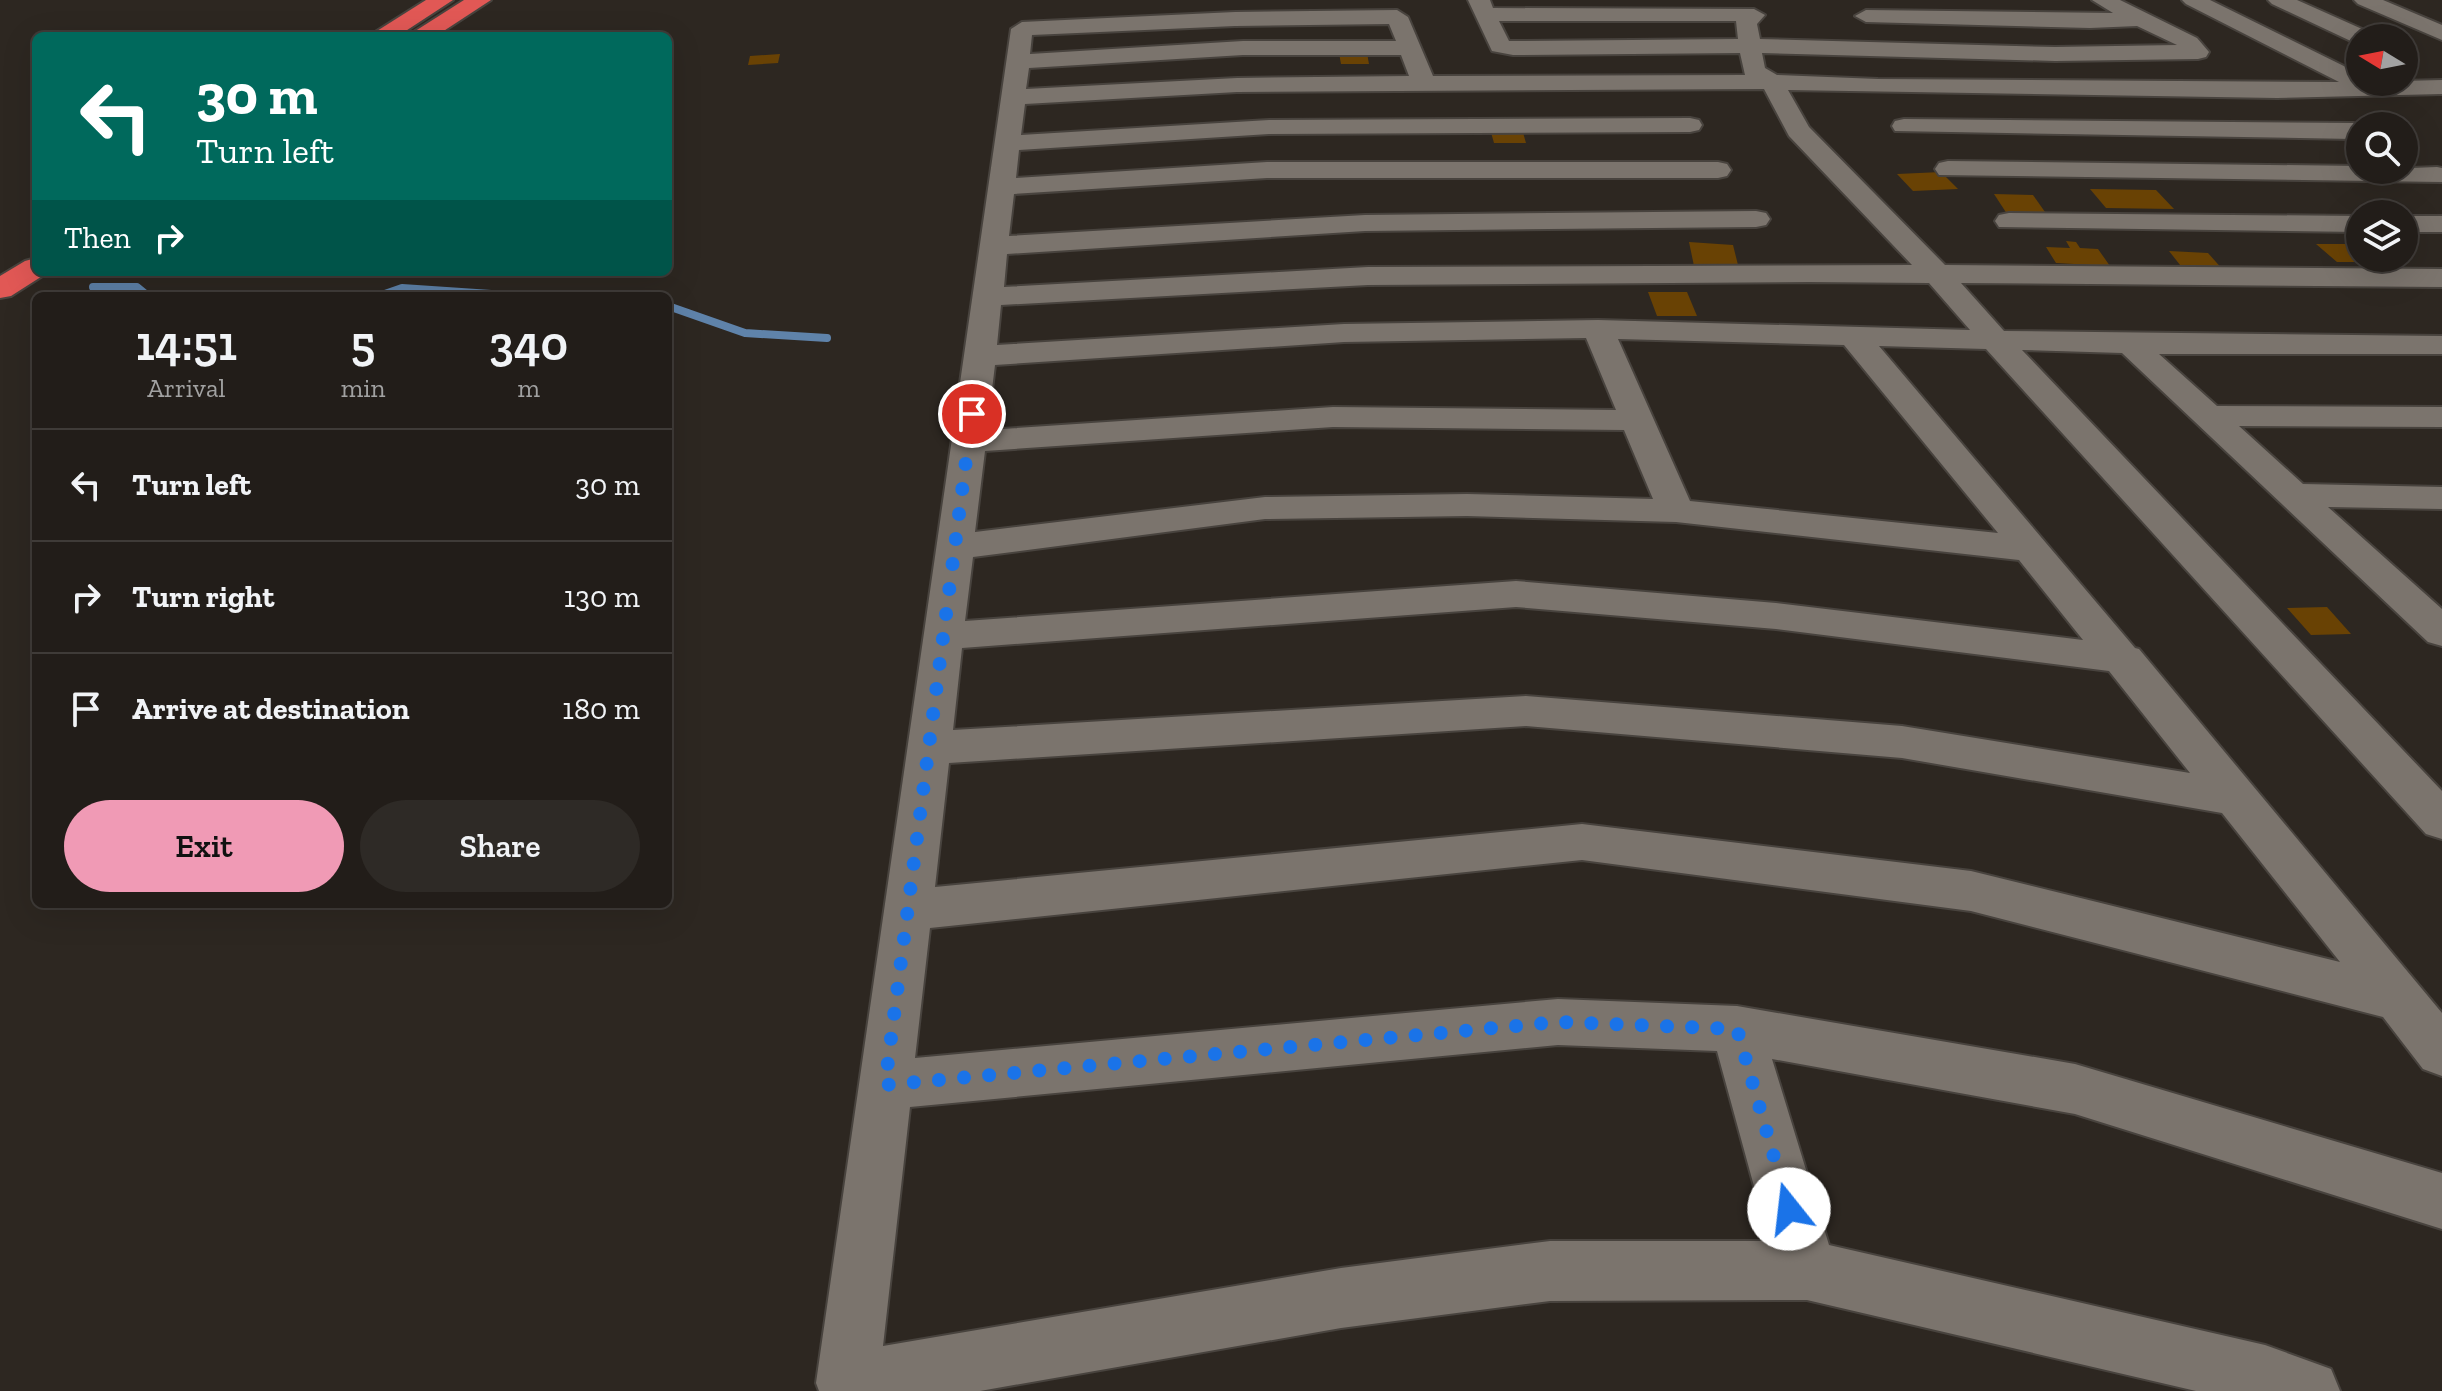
<!DOCTYPE html>
<style>
body{margin:0;font-family:"Zilla Slab",serif;background:#2e2a26;color:#f1f3f6;height:100vh;display:flex;flex-direction:column;font-size:30px;white-space:nowrap}
*{box-sizing:border-box;margin:0}
p{font-size:26px;color:#a2a2a2}
.icon{flex:none;width:44px;height:44px;fill:none;stroke:currentColor;stroke-width:2;stroke-linecap:round;stroke-linejoin:round}
.map{position:relative;flex:1;overflow:hidden}
.sheet{position:absolute;left:32px;top:292px;width:640px;height:616px;display:flex;flex-direction:column;background:#221d19;border-radius:12px;box-shadow:0 8px 32px #0002,0 0 0 2px #3f3b38}
.sheet>*{flex:none}
.top-card{position:absolute;left:32px;top:32px;width:640px;height:244px;border-radius:12px;box-shadow:0 8px 32px #0002,0 0 0 2px #3f3b38;background:#00695c;color:#fff;overflow:hidden}
.needle{width:52px;rotate:280deg}
.tools{position:absolute;left:2346px;top:24px;display:grid;gap:16px}
.tools a{display:grid;place-items:center;width:72px;height:72px;border-radius:50%;background:#221d19;box-shadow:0 8px 32px #0002,0 0 0 2px #3f3b38;font-size:40px}
.pin{position:absolute;display:grid;place-items:center;width:68px;height:68px;color:#fff;margin:-34px;border:4px solid #fff;border-radius:50%;box-shadow:0 2px 8px #0007}
.me{position:absolute;width:88px;margin:-44px;rotate:344deg;stroke-linejoin:round;filter:drop-shadow(0 0 6px #0008)}
.turn{display:flex;align-items:center;gap:28px;height:168px;padding:0 32px;font-size:36px}
.turn .icon{width:104px;height:104px;stroke-width:2.5}
.turn b{display:block;font-size:56px;line-height:68px}
.then{display:flex;align-items:center;height:76px;padding:0 32px;background:#0003;gap:16px;font-size:30px}
.eta{display:flex;justify-content:space-evenly;align-items:center;height:136px;text-align:center}
.eta b{font-size:48px;font-weight:600;line-height:56px}
.button{display:flex;gap:16px;margin-top:auto;padding:16px 32px}
.button a{flex:1;height:92px;border-radius:48px;background:#f09ab5;color:#111;font-size:32px;font-weight:600;line-height:92px;text-align:center}
.button a+a{background:#2e2a26;color:#f1f3f6}
ul{padding:0;list-style:none}
li{display:flex;align-items:center;gap:24px;height:112px;padding:0 32px;border-top:2px solid #3f3b38}
li div{flex:1}
li b{display:block;font-size:30px}
li em{font-style:normal}
.map>svg:first-child{display:block}
.lines{fill:none;stroke-linecap:round;stroke-linejoin:round}
.stream{stroke:#5f83aa;stroke-width:8}
.building{fill:#694204}
.minor-casing{stroke:#48433e;stroke-width:4}
.highway-casing{stroke:#48433e;stroke-width:4}
.minor{fill:#7b746d;fill-rule:evenodd}
.highway{fill:#e15855;fill-rule:evenodd}
.route{stroke:#1a73e8;stroke-width:14;stroke-dasharray:0 25.2}
</style>
<div class="map">
<svg width="2442" height="1391" viewBox="0 0 2442 1391">
<rect width="100%" height="100%" fill="#2d2721"/>
<g class="lines">
<!-- stream -->
<g class="stream">
<polyline points="93,287 137,287 148,296"/>
<polyline points="379,296 402,288 521,296"/>
<polyline points="668,306 745,333 827,338"/>
</g>
</g>
<!-- building -->
<g class="building">
<polygon points="1339,53 1367,53 1369,64 1341,64"/>
<polygon points="780,54 778,63 748,65 750,56"/>
<polygon points="1490,129 1522,129 1526,143 1494,143"/>
<polygon points="1941,172 1958,189 1913,191 1897,174"/>
<polygon points="2090,189 2156,190 2174,209 2106,208"/>
<polygon points="1994,194 2033,195 2050,219 2009,217"/>
<polygon points="2066,241 2076,242 2080,248 2098,249 2110,266 2056,263 2046,247 2070,248"/>
<polygon points="1689,242 1733,245 1739,269 1694,266"/>
<polygon points="2316,244 2360,244 2360,258 2404,258 2409,262 2337,262"/>
<polygon points="2169,251 2208,253 2224,271 2184,270"/>
<polygon points="1648,292 1687,292 1697,316 1657,316"/>
<polygon points="2327,607 2351,634 2311,635 2287,608"/>
</g>
<g class="lines">
<!-- minor casing -->
<g class="minor-casing">
<g id="minor">
<path d="M1468,0H1490L1493,8L1754,9L1765,15L1757,24L1760,39L2055,47L2177,45L2137,26L2090,28L1866,22L1855,16L1866,10L2113,13L2092,0H2120L2197,38L2209,52L2206,57L2198,59L2055,61L1762,53L1765,68L1777,75L1878,79L2339,82L2186,4L2182,0H2210L2360,74V82L2442,80V94L2277,98L1788,90L1809,127L1945,265L2442,269V287L1961,283L2004,331L2442,336V354H2159L2217,406L2442,407V427L2239,426L2303,484L2442,487V509L2328,507L2442,609V646L2428,642L2122,353L2022,350L2442,791V839L2426,834L1986,349L1879,346L2135,648L2139,649L2442,1013V1076L2423,1069L2383,1017L1971,911L1582,860L930,928L915,1058L1558,999L1737,1006L2075,1064L2442,1173V1229L2075,1114L1772,1059L1829,1245L2265,1345L2331,1369L2340,1391H2196L1807,1300L1550,1301L1341,1328L980,1391H819L816,1383L1011,29L1022,22L1235,12L1397,10L1408,17L1433,76L1745,75L1740,53L1513,55L1492,51ZM1499,21H1736L1738,39L1513,41H1509ZM1389,24L1396,41H1243L1030,54L1032,35L1235,26ZM1243,55H1401L1409,76L1237,78L1026,89L1029,68ZM1764,89L1789,136L1912,265L1368,267L1004,287L1007,254L1365,231L1756,227L1766,225L1770,219L1766,213L1756,211L1365,215L1009,236L1014,194L1267,178H1718L1727,176L1731,170L1727,164L1718,162H1267L1016,178L1019,150L1269,134L1690,132L1699,130L1702,125L1699,120L1690,118L1269,120L1021,135L1025,104L1237,92ZM1809,282L1929,283L1970,330L1598,320L1344,324L997,345L1001,305L1368,285ZM1586,338L1616,410L1333,407L987,430L995,365L1344,342ZM1618,339L1844,345L1998,533L1690,501ZM1333,427L1624,430L1653,499L1467,494L1265,497L975,532L985,451ZM1467,516L1676,522L2019,560L2083,640L1776,603L1516,581L965,621L973,557L1265,519ZM1516,607L1776,629L2109,671L2190,773L1902,726L1526,696L953,730L962,648ZM1526,726L1902,758L2222,813L2340,962L1971,871L1582,824L935,887L949,763ZM1558,1045L1717,1051L1769,1241H1550L1341,1268L883,1346L910,1107Z"/>
<polygon points="2268,0 2297,0 2371,33 2374,38 2360,38 2360,44 2355,43 2272,4"/>
<polygon points="2354,0 2383,0 2442,25 2442,40 2358,4"/>
<polygon points="1904,119 2353,123 2362,126 2360,137 2353,139 1895,131 1892,126 1895,121"/>
<polygon points="1948,161 2360,166 2360,170 2437,167 2442,168 2442,182 1939,175 1935,169 1939,163"/>
<polygon points="2009,213 2360,216 2360,232 1999,227 1995,221 1999,215"/>
<rect x="2404" y="216" width="38" height="16"/>
</g>
</g>
<!-- highway casing -->
<g class="highway-casing">
<g id="highway">
<polygon points="426,0 453,0 398,36 369,36"/>
<polygon points="464,0 491,0 436,36 409,35"/>
<polygon points="36,258 36,272 47,273 11,296 0,298 0,276 25,261"/>
</g>
</g>
<!-- minor -->
<use href="#minor" class="minor"/>
<!-- highway -->
<use href="#highway" class="highway"/>
</g>
<g class="lines">
<!-- route -->
<polyline class="route" points="972,414 885,1085 1558,1022 1737,1029 1789,1209"/>
</g>
</svg>
<div class="tools">
<a><svg class="needle" viewBox="-14 -14 28 28"><path d="M0-13l5 13h-10z" fill="#e53935"/><path d="M0 13l5-13h-10z" fill="#a2a2a2"/></svg></a>
<a><svg class="icon" aria-label="search" viewBox="0 0 24 24"><circle cx="10" cy="10" r="6"/><path d="M15 15l6 6"/></svg></a>
<a><svg class="icon" aria-label="layers" viewBox="0 0 24 24"><path d="M12 4l9 5-9 5-9-5zM3 14l9 5 9-5"/></svg></a>
</div>
<div class="pin" style="left:972px;top:414px;background:#d93025"><svg class="icon" aria-label="arrive" viewBox="0 0 24 24"><path d="M6 21V4h12l-3 4 3 4H6"/></svg></div>
<svg class="me" style="left:1789px;top:1209px" viewBox="-20 -20 40 40"><circle r="19" fill="#fff"/><path d="M0-13L10 11 0 6-10 11z" fill="#1a73e8"/></svg>
<div class="top-card">
<div class="turn"><svg class="icon" aria-label="left" viewBox="0 0 24 24"><path d="M17 20v-9H6M10 6l-5 5 5 5"/></svg><div><b>30 m</b>Turn left</div></div>
<div class="then">Then<svg class="icon" aria-label="right" viewBox="0 0 24 24"><path d="M7 20v-9h11M14 6l5 5-5 5"/></svg></div>
</div>
<section class="sheet">
<div class="eta">
<div><b>14:51</b><p>Arrival</p></div>
<div><b>5</b><p>min</p></div>
<div><b>340</b><p>m</p></div>
</div>
<ul>
<li><svg class="icon" aria-label="left" viewBox="0 0 24 24"><path d="M17 20v-9H6M10 6l-5 5 5 5"/></svg><div><b>Turn left</b></div><em>30 m</em></li>
<li><svg class="icon" aria-label="right" viewBox="0 0 24 24"><path d="M7 20v-9h11M14 6l5 5-5 5"/></svg><div><b>Turn right</b></div><em>130 m</em></li>
<li><svg class="icon" aria-label="arrive" viewBox="0 0 24 24"><path d="M6 21V4h12l-3 4 3 4H6"/></svg><div><b>Arrive at destination</b></div><em>180 m</em></li>
</ul>
<div class="button"><a>Exit</a><a>Share</a></div>
</section>
</div>
